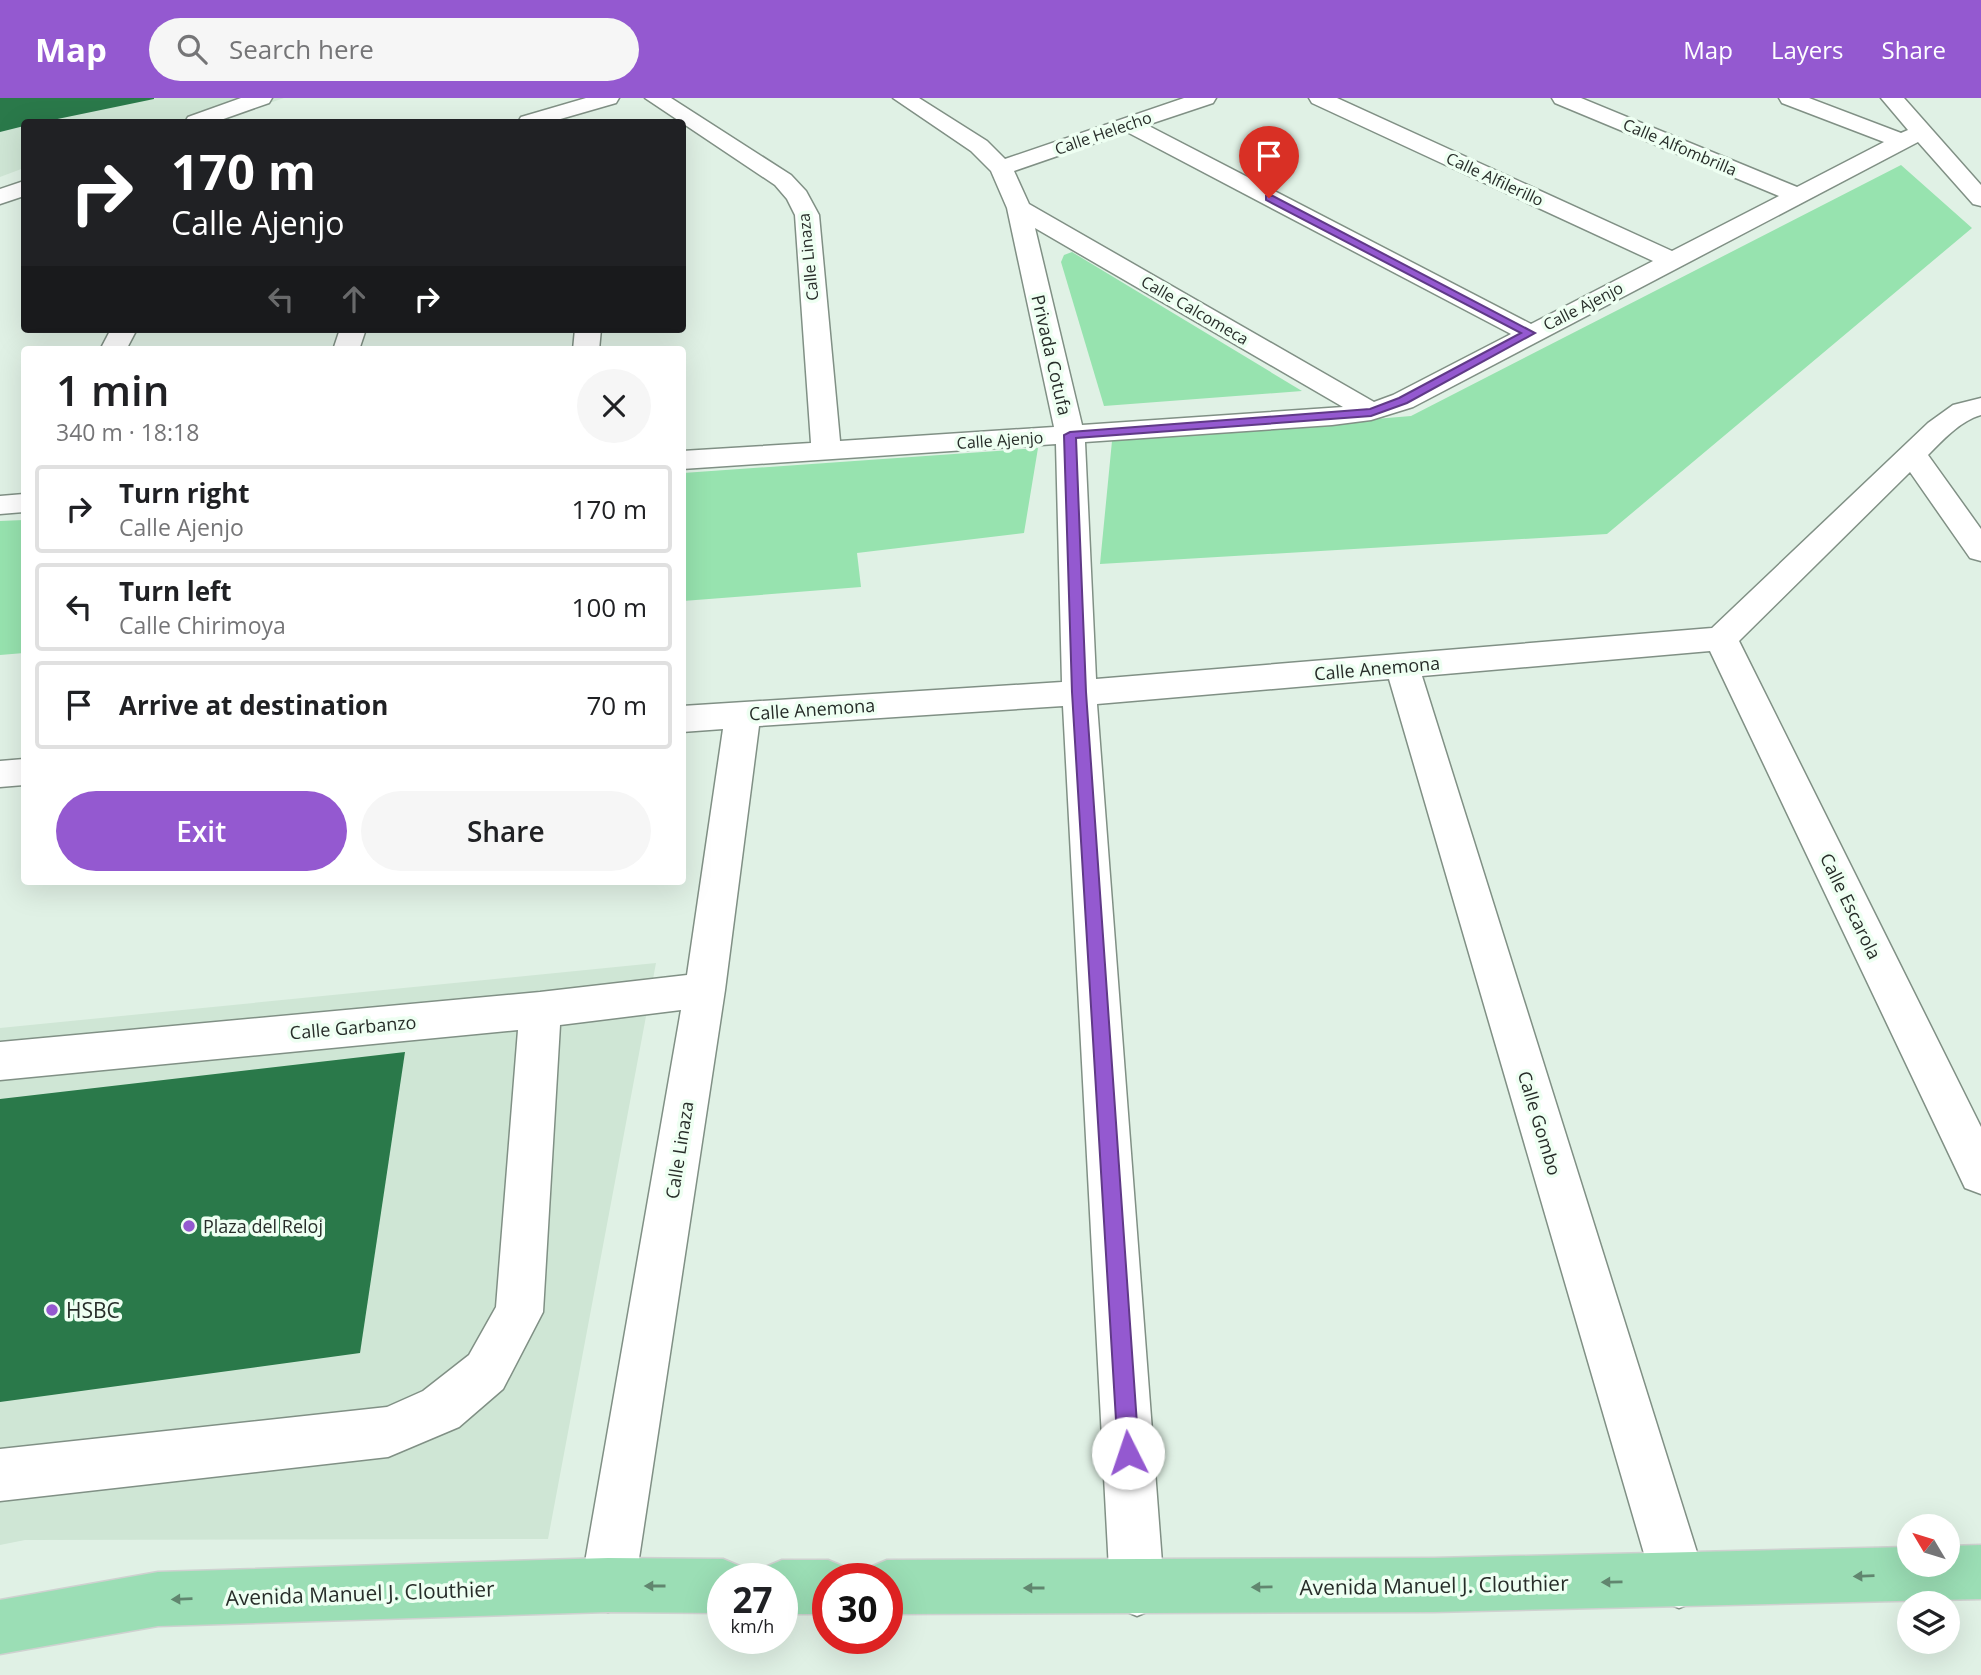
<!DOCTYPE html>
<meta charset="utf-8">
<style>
body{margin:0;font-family:"Open Sans",sans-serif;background:#f6f6f6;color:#202124;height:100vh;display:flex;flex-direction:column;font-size:26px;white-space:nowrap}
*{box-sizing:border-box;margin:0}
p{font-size:23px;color:#757577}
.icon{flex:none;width:38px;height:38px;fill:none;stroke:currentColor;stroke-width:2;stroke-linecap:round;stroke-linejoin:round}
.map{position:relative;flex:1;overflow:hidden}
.details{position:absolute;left:21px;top:248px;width:665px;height:539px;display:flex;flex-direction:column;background:#fff;border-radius:7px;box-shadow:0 7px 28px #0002}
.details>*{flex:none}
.guide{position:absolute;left:21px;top:21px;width:665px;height:214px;border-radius:7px;box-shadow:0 7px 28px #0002;background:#202124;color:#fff;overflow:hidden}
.needle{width:46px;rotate:308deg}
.controls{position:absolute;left:1897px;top:1416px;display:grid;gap:14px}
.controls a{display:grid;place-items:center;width:63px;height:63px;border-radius:50%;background:#fff;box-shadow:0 7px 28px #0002;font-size:35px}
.speed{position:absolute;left:707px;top:1465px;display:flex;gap:14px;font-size:35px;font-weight:700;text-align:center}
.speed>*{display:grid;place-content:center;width:91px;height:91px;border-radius:50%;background:#fff;box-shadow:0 7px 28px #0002;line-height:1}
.speed small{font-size:18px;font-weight:400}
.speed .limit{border:10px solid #d22;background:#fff;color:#111}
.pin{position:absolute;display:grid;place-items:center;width:60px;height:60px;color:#fff;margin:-72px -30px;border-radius:50% 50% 50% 0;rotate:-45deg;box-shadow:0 0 7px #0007}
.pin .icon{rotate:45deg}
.me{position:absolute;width:77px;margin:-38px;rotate:356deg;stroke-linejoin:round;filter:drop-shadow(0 0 5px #0008)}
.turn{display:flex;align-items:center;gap:24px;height:147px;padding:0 35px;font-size:32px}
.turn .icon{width:91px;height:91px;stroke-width:2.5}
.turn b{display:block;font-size:49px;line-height:60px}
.lanes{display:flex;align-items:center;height:66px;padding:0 35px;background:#0003;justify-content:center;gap:35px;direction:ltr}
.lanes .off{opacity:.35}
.round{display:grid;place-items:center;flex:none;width:74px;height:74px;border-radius:37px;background:#f6f6f6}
.headline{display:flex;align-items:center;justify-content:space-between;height:119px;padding:0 35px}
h1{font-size:42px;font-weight:600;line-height:52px}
.primary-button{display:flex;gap:14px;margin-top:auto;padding:14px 35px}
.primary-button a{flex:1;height:80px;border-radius:42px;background:#9459d0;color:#fff;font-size:28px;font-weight:600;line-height:80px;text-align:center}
.primary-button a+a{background:#f6f6f6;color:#202124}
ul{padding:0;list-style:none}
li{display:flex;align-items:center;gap:21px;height:88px;margin:0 14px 10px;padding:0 21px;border:4px solid #e0e0e0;border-radius:7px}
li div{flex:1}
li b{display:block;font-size:26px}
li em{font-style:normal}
header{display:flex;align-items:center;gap:42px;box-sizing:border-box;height:98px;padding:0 35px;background:#9459d0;color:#fff}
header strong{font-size:33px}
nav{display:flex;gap:38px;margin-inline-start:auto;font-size:24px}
.search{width:490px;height:63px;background:#f6f6f6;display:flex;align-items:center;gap:18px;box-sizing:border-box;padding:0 24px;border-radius:38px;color:#757577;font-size:26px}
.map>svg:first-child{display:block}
.built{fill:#cfe6d5}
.green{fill:#97e3af}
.building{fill:#2a794a}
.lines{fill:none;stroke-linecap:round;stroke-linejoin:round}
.minor-casing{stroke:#809085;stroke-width:3}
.major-casing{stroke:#cfd1d0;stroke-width:3}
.minor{fill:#fff;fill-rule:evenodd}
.major{fill:#9bdeb5;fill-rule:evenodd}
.oneway{fill:#61866f}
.route{fill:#9459d0;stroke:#603a87;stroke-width:2}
.poi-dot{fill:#9459d0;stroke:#eefff2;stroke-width:2.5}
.labels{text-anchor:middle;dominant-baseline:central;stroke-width:7;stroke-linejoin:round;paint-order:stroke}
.far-street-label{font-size:16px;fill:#272d29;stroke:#eefff2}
.street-label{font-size:18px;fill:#272d29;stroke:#eefff2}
.poi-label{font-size:18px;fill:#272d29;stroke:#eefff2;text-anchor:start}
.near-poi-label{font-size:21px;fill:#272d29;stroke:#eefff2;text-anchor:start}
.near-street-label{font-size:21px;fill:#272d29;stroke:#eefff2}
</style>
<header>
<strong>Map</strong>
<div class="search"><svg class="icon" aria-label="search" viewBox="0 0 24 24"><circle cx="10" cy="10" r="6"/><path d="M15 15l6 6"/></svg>Search here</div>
<nav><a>Map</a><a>Layers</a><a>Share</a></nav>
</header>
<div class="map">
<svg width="1981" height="1577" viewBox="0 0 1981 1577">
<rect width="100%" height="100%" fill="#e0f1e5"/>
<!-- built -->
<g class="built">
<polygon points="0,0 284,0 213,24 24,24 24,70 0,79"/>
<polygon points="656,865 548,1441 25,1442 0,1447 0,930"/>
</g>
<!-- green -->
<g class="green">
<polygon points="1901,67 1972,130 1607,436 1100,466 1112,343 1411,318"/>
<polygon points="1072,154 1302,293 1104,308 1061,164 1064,157"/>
<polygon points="1038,350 1024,435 857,455 861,489 683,503 683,375"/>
<polygon points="24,422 24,555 0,557 0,423"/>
</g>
<!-- building -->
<g class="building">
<polygon points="0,0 154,0 154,1 43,24 24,24 24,28 0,34"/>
<polygon points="405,954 360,1255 0,1304 0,1001"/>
</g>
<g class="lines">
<!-- minor casing -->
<g class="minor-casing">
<g id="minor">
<polygon points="241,0 272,0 269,5 215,24 185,24 188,19"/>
<polygon points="586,0 619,0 616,5 550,24 518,24 521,19"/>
<path d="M645,0H671L791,77L806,93L819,117L840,343L1054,329L1007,110L991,73L971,53L893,0H919L987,43L1005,61L1184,0H1216L1213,5L1147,27L1531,226L1653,163L1312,5L1309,0H1337L1672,153L1779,98L1555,5L1552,0H1581L1797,89L1884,44L1782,5L1779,0H1809L1901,35L1908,32L1881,0H1904L1981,87V108L1973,106L1918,44L1413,309L1371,322L1332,327L1085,344L1096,581L1712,530L1928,325L1953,307L1981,300V317C1960,323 1943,342 1928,357L1981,431V463L1970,460L1910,374L1739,543L1981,1029V1096L1965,1090L1710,553L1422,578L1706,1483L1698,1502L1679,1510L1660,1502L1652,1483L1389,581L1097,606L1164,1491L1156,1510L1137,1518L1118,1510L1110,1491L1063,608L759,628L725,892L635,1487L627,1506L608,1514L589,1506L581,1487L681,912L560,927L543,1214L503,1291L459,1329L388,1359L0,1403V1351L387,1309L423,1293L469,1257L496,1209L518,932L0,982V944L540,894L687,877L723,631L682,634V608L1062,584L1056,346L682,371V353L811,345L795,117L787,101L775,87ZM1127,34L1511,236L1393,297L1374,304L1029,106L1014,73ZM1035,130L1343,309L1082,327Z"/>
<polygon points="24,83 24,98 0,106 0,91"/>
<polygon points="111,231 137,231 126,252 100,252"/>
<polygon points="340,231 366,231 359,252 333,252"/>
<polygon points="575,231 601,231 599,252 573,252"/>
<polygon points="24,396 24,414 0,416 0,398"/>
<polygon points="24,661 24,687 0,689 0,663"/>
</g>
</g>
<!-- major casing -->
<g class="major-casing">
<g id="major">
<polygon points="1981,1447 1981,1501 1434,1514 887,1516 887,1480 864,1480 868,1470 887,1462 1434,1460 1909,1449 1909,1466 1948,1466 1948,1448"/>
<polygon points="608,1460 723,1461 742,1469 747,1480 723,1480 723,1515 608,1514 158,1528 0,1556 0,1502 158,1474"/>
<polygon points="782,1462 828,1462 847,1470 851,1480 828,1480 828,1516 782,1516 782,1480 759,1480 763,1470"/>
</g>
</g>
<!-- minor -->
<use href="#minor" class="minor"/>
<!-- major -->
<use href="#major" class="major"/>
</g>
<!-- one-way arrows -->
<defs><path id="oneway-solid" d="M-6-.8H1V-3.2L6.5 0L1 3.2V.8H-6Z" transform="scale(1.75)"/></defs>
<g class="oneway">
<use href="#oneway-solid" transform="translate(1864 1478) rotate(178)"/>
<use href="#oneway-solid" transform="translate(1612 1484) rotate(179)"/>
<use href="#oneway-solid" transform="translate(655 1488) rotate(-180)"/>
<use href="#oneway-solid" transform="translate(1262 1489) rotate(179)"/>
<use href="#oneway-solid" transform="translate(1034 1490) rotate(-180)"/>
<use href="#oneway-solid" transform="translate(182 1501) rotate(178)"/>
</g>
<!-- route -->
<polygon class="route" points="1266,98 1273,98 1535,235 1407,305 1371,318 1076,340 1086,594 1139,1355 1136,1363 1128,1366 1121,1363 1118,1355 1072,594 1064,337 1070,334 1370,311 1399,300 1521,235 1266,102"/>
<!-- markers -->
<g class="poi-dot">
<circle cx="189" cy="1128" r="7"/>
<circle cx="52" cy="1212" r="7"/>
</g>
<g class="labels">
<!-- far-street labels -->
<g class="far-street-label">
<text transform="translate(1103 35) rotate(-19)">Calle Helecho</text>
<text transform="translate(1680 49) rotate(23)">Calle Alfombrilla</text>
<text transform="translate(1495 81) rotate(25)">Calle Alfilerillo</text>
<text transform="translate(808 159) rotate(-96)">Calle Linaza</text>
<text transform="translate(1583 208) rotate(-27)">Calle Ajenjo</text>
<text transform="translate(1195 212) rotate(30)">Calle Calcomeca</text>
<text transform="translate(1000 342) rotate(-4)">Calle Ajenjo</text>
</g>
<!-- street labels -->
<g class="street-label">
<text transform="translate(1052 257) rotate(77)">Privada Cotufa</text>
<text transform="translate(1377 570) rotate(-5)">Calle Anemona</text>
<text transform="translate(812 611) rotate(-4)">Calle Anemona</text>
<text transform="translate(1851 808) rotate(64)">Calle Escarola</text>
<text transform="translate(353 929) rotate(-5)">Calle Garbanzo</text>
<text transform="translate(1540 1025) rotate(73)">Calle Gombo</text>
<text transform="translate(679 1052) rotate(-81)">Calle Linaza</text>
</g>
<!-- poi labels -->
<g class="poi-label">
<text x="203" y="1128">Plaza del Reloj</text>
</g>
<!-- near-poi labels -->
<g class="near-poi-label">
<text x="66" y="1212">HSBC</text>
</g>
<!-- near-street labels -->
<g class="near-street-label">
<text transform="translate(1434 1487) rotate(-1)">Avenida Manuel J. Clouthier</text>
<text transform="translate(360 1495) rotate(-2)">Avenida Manuel J. Clouthier</text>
</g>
</g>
</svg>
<div class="controls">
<a><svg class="needle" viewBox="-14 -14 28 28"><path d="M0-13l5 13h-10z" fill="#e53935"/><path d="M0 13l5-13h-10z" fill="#757577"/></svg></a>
<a><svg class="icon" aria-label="layers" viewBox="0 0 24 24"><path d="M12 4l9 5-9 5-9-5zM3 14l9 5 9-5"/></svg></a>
</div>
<div class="speed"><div>27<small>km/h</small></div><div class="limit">30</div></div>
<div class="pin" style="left:1269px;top:100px;background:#d93025"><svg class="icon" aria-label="arrive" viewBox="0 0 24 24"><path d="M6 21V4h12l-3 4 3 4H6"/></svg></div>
<svg class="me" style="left:1128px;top:1355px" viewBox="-20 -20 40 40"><circle r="19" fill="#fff"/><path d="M0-13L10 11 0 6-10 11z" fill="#9459d0"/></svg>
<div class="guide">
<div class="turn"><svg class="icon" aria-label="right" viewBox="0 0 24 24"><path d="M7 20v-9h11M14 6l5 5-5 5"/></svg><div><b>170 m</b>Calle Ajenjo</div></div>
<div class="lanes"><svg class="icon off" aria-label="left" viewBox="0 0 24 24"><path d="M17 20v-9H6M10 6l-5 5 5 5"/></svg><svg class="icon off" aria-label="ahead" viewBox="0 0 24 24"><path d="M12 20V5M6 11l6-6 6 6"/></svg><svg class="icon" aria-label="right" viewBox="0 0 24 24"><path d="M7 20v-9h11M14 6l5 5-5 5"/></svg></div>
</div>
<section class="details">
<div class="headline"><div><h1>1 min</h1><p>340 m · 18:18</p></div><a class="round"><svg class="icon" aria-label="close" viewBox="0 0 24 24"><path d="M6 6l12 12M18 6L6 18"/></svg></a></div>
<ul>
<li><svg class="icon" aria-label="right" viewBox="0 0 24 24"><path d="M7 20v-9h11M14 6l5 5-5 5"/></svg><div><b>Turn right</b><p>Calle Ajenjo</p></div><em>170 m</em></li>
<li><svg class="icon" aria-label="left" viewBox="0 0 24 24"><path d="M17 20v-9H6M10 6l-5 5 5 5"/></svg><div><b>Turn left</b><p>Calle Chirimoya</p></div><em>100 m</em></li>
<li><svg class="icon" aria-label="arrive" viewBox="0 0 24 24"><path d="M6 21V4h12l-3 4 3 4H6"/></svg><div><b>Arrive at destination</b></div><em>70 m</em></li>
</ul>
<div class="primary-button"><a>Exit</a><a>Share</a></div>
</section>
</div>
